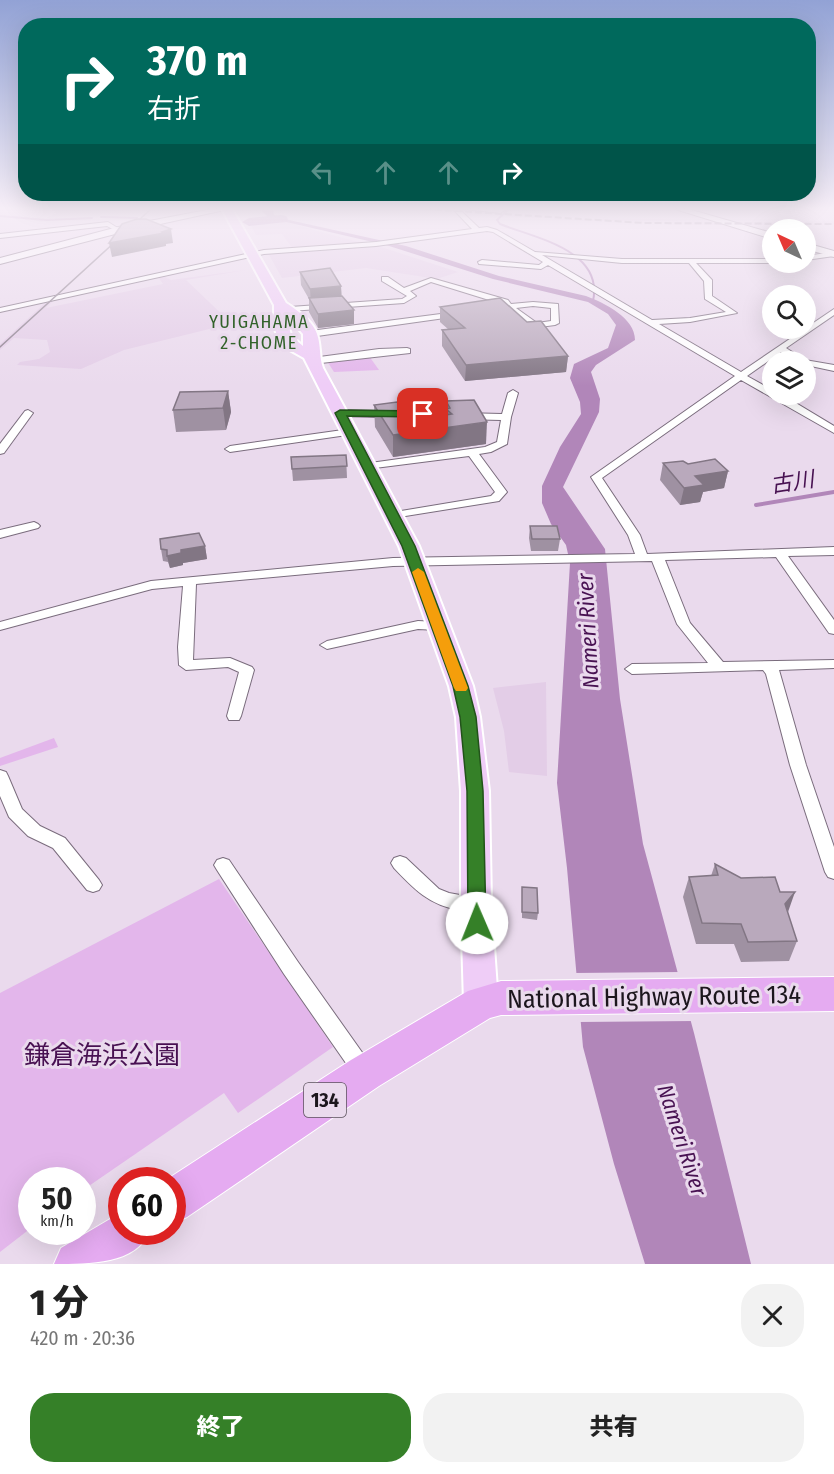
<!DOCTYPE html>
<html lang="ja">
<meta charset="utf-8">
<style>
body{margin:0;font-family:"Fira Sans Condensed","Noto Sans JP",sans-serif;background:#f2f2f2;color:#222;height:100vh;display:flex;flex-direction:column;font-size:22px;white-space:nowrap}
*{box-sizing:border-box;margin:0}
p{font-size:20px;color:#767676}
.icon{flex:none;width:33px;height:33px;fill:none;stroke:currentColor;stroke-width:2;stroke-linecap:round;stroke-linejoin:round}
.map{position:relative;height:1264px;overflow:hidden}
.side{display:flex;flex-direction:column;background:#fff;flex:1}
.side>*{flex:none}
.banner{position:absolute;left:18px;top:18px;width:798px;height:183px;border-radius:24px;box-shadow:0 6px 24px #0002;background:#00695c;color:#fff;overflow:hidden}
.needle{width:39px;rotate:316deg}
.fabs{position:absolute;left:762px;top:219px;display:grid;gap:12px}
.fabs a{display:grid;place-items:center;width:54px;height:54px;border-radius:50%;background:#fff;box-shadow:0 6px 24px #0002;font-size:30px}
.speed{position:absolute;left:18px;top:1167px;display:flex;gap:12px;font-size:30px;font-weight:700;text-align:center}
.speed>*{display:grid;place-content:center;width:78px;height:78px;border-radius:50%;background:#fff;box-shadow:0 6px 24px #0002;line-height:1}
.speed small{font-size:15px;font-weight:400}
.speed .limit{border:9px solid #d22;background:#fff;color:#111}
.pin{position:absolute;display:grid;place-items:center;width:51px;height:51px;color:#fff;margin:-26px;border-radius:12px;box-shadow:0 3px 9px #0006}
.me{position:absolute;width:66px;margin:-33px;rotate:359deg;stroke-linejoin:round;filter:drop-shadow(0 0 4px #0008)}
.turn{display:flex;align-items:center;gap:21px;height:126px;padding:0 30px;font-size:27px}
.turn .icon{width:78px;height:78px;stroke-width:2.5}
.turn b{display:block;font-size:42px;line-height:51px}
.lanes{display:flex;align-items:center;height:57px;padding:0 30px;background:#0003;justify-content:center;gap:30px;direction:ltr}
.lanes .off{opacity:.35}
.round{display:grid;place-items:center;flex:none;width:63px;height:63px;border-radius:24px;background:#f2f2f2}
.head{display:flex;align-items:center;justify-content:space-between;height:102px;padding:0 30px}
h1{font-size:36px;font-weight:800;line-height:45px}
.cta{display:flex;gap:12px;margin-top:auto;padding:12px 30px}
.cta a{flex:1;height:69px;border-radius:24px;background:#358028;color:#fff;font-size:24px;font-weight:800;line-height:69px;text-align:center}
.cta a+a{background:#f2f2f2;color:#222}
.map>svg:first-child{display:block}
.built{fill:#e3cde7}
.green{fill:#e3b6eb}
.water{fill:#b186b9}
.pier{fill:#eadaed}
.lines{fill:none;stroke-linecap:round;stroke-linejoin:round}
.stream-far1{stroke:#b186b9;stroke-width:2}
.stream{stroke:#b186b9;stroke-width:4}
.river{fill:#b186b9;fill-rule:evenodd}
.street-casing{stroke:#7a6c7d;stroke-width:2}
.secondary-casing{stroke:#7a6c7d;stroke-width:2}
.primary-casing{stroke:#fff;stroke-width:4}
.highway-casing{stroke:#fff;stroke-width:2}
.street{fill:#fff;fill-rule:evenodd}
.secondary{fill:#fff;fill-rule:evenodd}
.primary{fill:#efcdf7;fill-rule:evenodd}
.highway{fill:#e5abf1;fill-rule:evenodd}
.tram{stroke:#887c8a;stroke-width:1.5}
.rail{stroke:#887c8a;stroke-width:2;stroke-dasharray:7 3;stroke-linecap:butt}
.wall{fill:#9f91a2}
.shaded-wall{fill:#827684}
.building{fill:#b9a9bc;stroke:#827684;stroke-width:1.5}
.route{fill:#358028;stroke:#22531a;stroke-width:1.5}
.slow{fill:#f59e0b}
.labels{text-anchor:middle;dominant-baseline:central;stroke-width:6;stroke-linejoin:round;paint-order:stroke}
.far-neighbourhood-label{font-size:18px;letter-spacing:1.5px;fill:#32622a;stroke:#eadaed}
.shield{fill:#eadaed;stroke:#5a515b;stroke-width:1.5}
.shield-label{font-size:20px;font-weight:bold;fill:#1c161d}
.water-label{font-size:22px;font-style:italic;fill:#481252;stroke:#eadaed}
.near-street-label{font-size:26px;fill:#1c161d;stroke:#eadaed}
.near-park-label{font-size:26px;fill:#481152;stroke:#eadaed}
</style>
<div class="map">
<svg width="834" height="1264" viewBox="0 0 834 1264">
<rect width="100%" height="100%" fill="#eadaed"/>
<!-- built -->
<g class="built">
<polygon points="509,213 722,222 834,221 834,225 724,225 598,222 506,216"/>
<polygon points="280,220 310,229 366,244 293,249 282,234 256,235 249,222"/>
<polygon points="378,246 458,272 437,279 366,268 282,278 268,253"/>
<polygon points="246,270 186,280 229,321 265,313 266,315 124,350 81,369 17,365 20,362 39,359 50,352 47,340 14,338 0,350 0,344 47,301 55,299 46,308 163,284 158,277 163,276 171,280"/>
<polygon points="546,682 547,776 509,772 504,731 493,688"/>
</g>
<!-- green -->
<g class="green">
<polygon points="369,356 379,370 334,372 327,361"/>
<polygon points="54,738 58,747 0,766 0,758"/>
<polygon points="219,879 333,1047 238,1113 224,1093 83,1190 82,1180 32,1180 31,1228 0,1252 0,993"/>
</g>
<!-- water -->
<path class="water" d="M260,209H273L274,215L280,218L406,246L499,276L586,296C605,303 635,318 635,340L596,365L591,372L600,399L599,412L563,487L605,549L620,699L643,844L694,1033L751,1264H645L614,1164L583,1047L567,868L557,783L570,563L566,545L551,524L542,503V486L560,447L581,414L580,402L570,378L574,364L608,348L616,325L608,314L588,302L493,279L386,245L269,218Z"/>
<!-- pier -->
<polygon class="pier" points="681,972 694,1021 578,1022 573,973"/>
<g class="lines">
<!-- stream-far1 -->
<g class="stream-far1">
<path d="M509,209L497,220L500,224C535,238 604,250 593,301"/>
<polyline points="0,216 46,220 92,218"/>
<polyline points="101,217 137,218"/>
</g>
<!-- stream -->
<polyline class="stream" points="756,505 834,492"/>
<!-- river -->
<polygon class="river" points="281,215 286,216 288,219 286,222 249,226 242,222 249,218"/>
<!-- street casing -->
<g class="street-casing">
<g id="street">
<path d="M453,209H459L479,228L487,227L497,230L535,252L622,259H772V262H775L772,263H696L712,280V296L737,313L690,322L659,324L741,372L834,309V315L786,348L805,360L834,365V371L806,365V362H796L781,352L747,376L772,390V394H781L834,426V433L741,380L602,478L640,535L647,554L834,547V555L788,556L834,620V634L829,633L776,557L665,560L690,623L723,662L834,660V668L779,670L806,765L834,847V879L828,877L825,872L790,765L766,674L763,670L632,674L625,669L632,664L708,663L677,624L652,561L393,566L196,584L193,660L230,658L252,667L254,670L241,716L239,720H229L227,716L239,672L228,667L186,670L179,665L178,647L183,586L152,589L0,630V622L151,581L393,558L635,554L628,535L591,477L735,376L548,265L541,269L479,264L478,262L482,260L539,265L543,262L493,232L487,231L376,246L264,254L0,312V308L264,250L376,242L472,229ZM542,255L622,263H689L704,281L705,299L726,312L690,318L652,320Z"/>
<polygon points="464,209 507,209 500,213"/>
<polygon points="108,222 121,230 116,231 107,226 0,238 0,234"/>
<polygon points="833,252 834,256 806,260 806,256"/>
<path d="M382,277H388L404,288L431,278L508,300L511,304L533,302L558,304L559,323L555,325L532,328L502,304L431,282L410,291L416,296L404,303L290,311L286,309L290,307L402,299L407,296L382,281ZM533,306L551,308V321L537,323L516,308Z"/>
<polygon points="456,312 459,312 459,316 310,337 306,334 310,331"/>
<polygon points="407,348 410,349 410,353 312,364 308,361 312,358 379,349"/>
<polygon points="513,390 518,393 511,417 507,444 491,452 479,454 507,492 499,501 393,518 387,515 389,513 491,496 495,492 469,456 367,469 363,468 363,464 485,447 497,442 501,420 340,416 335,413 340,410 502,414 508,393"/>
<polygon points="28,410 33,413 4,453 0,454 0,444 25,411"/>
<polygon points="350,429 354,430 354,434 230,452 225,449 230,446"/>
<polygon points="34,522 38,524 40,526 38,528 0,538 0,530"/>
<polygon points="418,621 437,622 444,626 437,630 418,629 327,649 320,645 327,641"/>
<polygon points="0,770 6,772 8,776 22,809 40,826 65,838 99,880 102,885 99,890 93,892 87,890 53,848 28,836 9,817 0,796"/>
<path d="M400,856L406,858L439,889L449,893L482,899L485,904L482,909C475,912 467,911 459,910C429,905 414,889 394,868L391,863L394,858Z"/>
<polygon points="223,858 229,860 298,962 371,1065 374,1072 371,1079 364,1082 357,1079 284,974 217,870 214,865 217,860"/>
</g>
</g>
<!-- secondary casing -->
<g class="secondary-casing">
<g id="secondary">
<polygon points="212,209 229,209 119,233 0,264 0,258 118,227"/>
<polygon points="675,209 688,209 772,233 772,239"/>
<polygon points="806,243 834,251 834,257 806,249"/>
</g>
</g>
<!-- primary casing -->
<g class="primary-casing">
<path id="primary" d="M222,209H232L286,303C297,310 313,321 317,334C321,345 319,357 323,368L419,546L473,686L480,717L489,791L491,904L498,1003L493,1014L481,1018L469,1014L464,1003L461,904V791L456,717L449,686L399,546L304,358L288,349L277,337L274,324V305ZM287,316L303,334V346L291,336Z"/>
</g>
<!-- highway casing -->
<g class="highway-casing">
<g id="highway">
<polygon points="834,977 834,1011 501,1015 490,1018 379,1086 187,1217 172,1224 172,1180 166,1180 351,1060 468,991 501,981"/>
<path d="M122,1212V1232H149C136,1264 90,1264 54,1264L61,1248Z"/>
</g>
</g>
<!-- street -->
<use href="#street" class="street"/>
<!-- secondary -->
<use href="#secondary" class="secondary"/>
<!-- primary -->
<use href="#primary" class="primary"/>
<!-- highway -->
<use href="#highway" class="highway"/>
<!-- tram -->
<polyline class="tram" points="0,347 151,209"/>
<!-- rail -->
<polyline class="rail" points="425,209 644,223 834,224"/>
</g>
<!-- wall -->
<g class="wall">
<polygon points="300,272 341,286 341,296 354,310 354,324 318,328 309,312 309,299 301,285"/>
<polygon points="440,307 527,322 568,356 566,372 465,381 442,346 442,330 449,330 440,322"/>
<polygon points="228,391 231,412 226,430 176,432 173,410"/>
<polygon points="446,401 486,444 393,457 375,427 374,405 411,420 446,415"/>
<polygon points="346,455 347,478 293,481 292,469"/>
<polygon points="663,463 688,464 728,471 724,488 703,492 700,502 680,505 660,480"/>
<polygon points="530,526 560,539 558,551 531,551 529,538"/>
<polygon points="205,546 207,559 183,563 183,565 170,568 168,562 163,561 161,549"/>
<polygon points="715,864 741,878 780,892 797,941 789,961 741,962 734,944 696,944 683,897 689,877 711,876"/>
<polygon points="522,887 538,913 537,920 522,918"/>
</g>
<!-- shaded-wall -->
<g class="shaded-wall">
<polygon points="171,229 173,243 166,244 166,246 112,257 109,243"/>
<polygon points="341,286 342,300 311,303 310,289"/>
<polygon points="354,310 354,324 318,328 318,314"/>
<polygon points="568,356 566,372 465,381 466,365"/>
<polygon points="228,391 231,412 226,430 223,408"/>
<polygon points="487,422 486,444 393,457 393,435"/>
<polygon points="728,471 724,488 703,492 700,502 680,505 684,488 695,476"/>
<polygon points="205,546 207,559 183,563 183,565 170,568 167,556 181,550"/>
<polygon points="795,892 788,912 785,904"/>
</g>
<!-- building -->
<g class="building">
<polygon points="137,219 146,219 171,229 162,232 164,233 109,243 122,224"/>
<polygon points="330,268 341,286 310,289 300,272"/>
<polygon points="342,296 354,310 318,314 309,298"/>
<polygon points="500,298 527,322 541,321 568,356 466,365 442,330 465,328 440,307"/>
<polygon points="228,391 223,408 173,410 180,392"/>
<polygon points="474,400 487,422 393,435 374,405 397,402 411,420 452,414 446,409 450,408 446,401"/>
<polygon points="346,455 347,466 292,469 291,457"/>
<polygon points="715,459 728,471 695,476 704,485 684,488 663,463 683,461 688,464"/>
<polygon points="530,526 557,526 560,539 532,539"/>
<polygon points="199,533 205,546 181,550 181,553 167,556 167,550 161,549 160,539"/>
<polygon points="715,864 741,878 775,877 780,892 795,892 785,904 797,941 748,942 741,924 702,923 689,877 718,875"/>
<polygon points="522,887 537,888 538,913 522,912"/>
</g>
<!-- sky -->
<linearGradient id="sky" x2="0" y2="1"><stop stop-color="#92a2d5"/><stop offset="0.54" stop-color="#f6eef7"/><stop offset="1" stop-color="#f6eef7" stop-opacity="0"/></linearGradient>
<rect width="834" height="386" fill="url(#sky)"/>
<!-- route -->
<polygon class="route" points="340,410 423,411 428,414 423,417 347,416 415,546 468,686 476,717 483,791 486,923 483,929 477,931 470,929 468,923 467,791 460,717 453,686 402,546 335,413"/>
<!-- slow -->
<polygon class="slow" points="418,568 424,572 468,688 466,691 456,691 454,688 412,572"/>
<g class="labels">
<!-- far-neighbourhood labels -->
<g class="far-neighbourhood-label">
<text x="259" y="322">YUIGAHAMA<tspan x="259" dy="21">2-CHOME</tspan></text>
</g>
<!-- shield labels -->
<rect class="shield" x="304" y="1083" width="42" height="34" rx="4.5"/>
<g class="shield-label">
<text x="325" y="1100">134</text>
</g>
<!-- water labels -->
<g class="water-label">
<text transform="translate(792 482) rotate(-9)">古川</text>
<text transform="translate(588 631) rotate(-93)">Nameri River</text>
<text transform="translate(682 1140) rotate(72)">Nameri River</text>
</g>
<!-- near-street labels -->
<g class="near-street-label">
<text transform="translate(654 997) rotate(-1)">National Highway Route 134</text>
</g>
<!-- near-park labels -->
<g class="near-park-label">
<text x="102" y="1055">鎌倉海浜公園</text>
</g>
</g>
</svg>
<div class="fabs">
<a><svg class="needle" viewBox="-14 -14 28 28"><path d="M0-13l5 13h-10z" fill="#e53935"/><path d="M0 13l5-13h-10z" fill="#767676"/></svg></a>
<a><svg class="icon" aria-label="search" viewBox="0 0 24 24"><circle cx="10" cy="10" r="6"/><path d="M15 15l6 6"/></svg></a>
<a><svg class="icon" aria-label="layers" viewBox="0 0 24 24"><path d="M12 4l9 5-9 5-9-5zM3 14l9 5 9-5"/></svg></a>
</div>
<div class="speed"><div>50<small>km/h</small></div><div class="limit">60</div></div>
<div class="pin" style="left:423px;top:414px;background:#d93025"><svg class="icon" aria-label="arrive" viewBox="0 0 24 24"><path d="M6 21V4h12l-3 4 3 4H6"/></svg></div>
<svg class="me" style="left:477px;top:923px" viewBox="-20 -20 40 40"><circle r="19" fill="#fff"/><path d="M0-13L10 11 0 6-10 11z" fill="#358028"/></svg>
<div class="banner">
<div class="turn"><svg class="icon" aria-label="right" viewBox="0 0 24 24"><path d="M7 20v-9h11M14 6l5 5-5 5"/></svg><div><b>370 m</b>右折</div></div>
<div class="lanes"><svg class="icon off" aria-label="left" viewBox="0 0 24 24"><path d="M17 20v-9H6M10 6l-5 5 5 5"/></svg><svg class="icon off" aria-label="ahead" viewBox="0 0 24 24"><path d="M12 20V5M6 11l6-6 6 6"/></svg><svg class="icon off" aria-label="ahead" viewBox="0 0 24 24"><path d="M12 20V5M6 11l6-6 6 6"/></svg><svg class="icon" aria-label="right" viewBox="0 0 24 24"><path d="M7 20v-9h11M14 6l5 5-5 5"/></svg></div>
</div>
</div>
<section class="side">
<div class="head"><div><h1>1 分</h1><p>420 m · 20:36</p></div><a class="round"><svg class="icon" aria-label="close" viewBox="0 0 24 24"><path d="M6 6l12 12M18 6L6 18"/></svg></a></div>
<div class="cta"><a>終了</a><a>共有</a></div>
</section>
